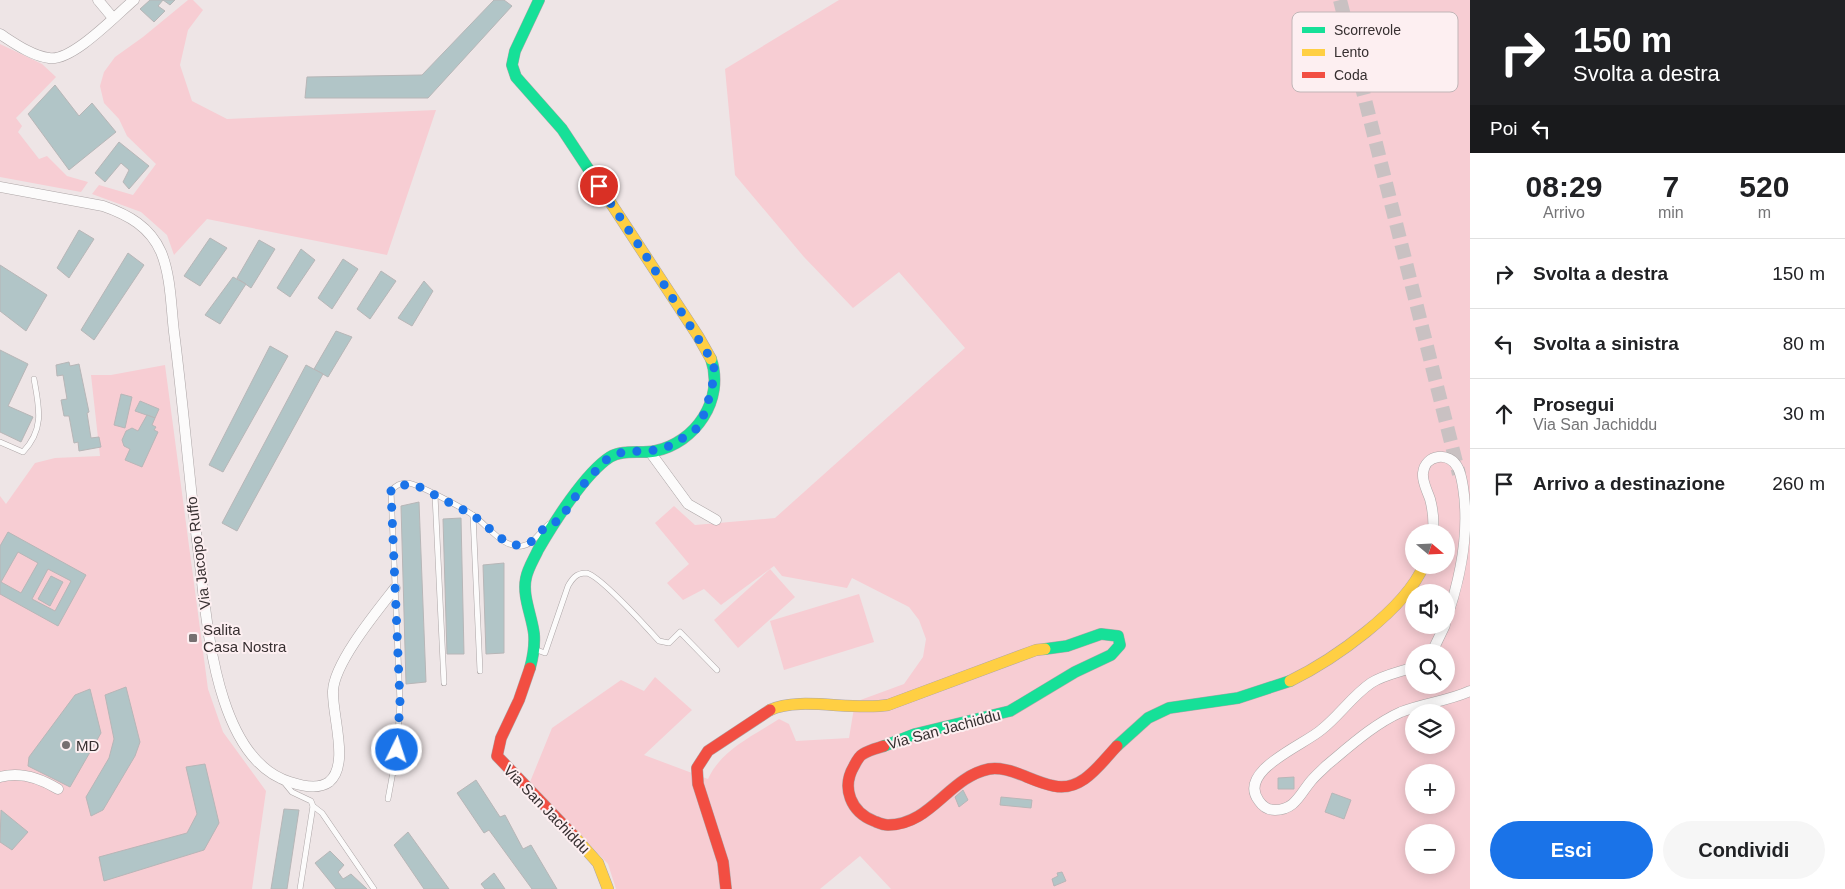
<!DOCTYPE html>
<html lang="it">
<meta charset="utf-8">
<style>
body{margin:0;font-family:Helvetica,sans-serif;background:#f6f6f6;color:#202124;height:100vh;display:flex;flex-direction:column;font-size:19px;white-space:nowrap}
*{box-sizing:border-box;margin:0}
p{font-size:16px;color:#757577}
.icon{flex:none;width:28px;height:28px;fill:none;stroke:currentColor;stroke-width:2;stroke-linecap:round;stroke-linejoin:round}
.map{position:relative;flex:1;overflow:hidden}
.sheet{display:flex;flex-direction:column;background:#fff;width:375px}
.sheet>*{flex:none}
.guide{background:#202124;color:#fff;overflow:hidden}
.needle{width:32px;rotate:109deg}
.buttons{position:absolute;left:1405px;top:524px;display:grid;gap:10px}
.buttons a{display:grid;place-items:center;width:50px;height:50px;border-radius:50%;background:#fff;box-shadow:0 2px 12px #0003;font-size:25px}
.pin{position:absolute;display:grid;place-items:center;width:42px;height:42px;color:#fff;margin:-21px;border:2px solid #fff;border-radius:50%;box-shadow:0 1px 5px #0007}
.me{position:absolute;width:55px;margin:-28px;rotate:4deg;stroke-linejoin:round;filter:drop-shadow(0 0 4px #0008)}
.turn{display:flex;align-items:center;gap:18px;height:105px;padding:0 20px;font-size:22px}
.turn .icon{width:65px;height:65px;stroke-width:2.5}
.turn b{display:block;font-size:35px;line-height:42px}
.then{display:flex;align-items:center;height:48px;padding:0 20px;background:#0003;gap:10px;font-size:19px}
.eta{display:flex;justify-content:space-evenly;align-items:center;height:85px;text-align:center}
.eta b{font-size:30px;font-weight:700;line-height:35px}
.cta{display:flex;gap:10px;margin-top:auto;padding:10px 20px}
.cta a{flex:1;height:58px;border-radius:30px;background:#1a73e8;color:#fff;font-size:20px;font-weight:700;line-height:58px;text-align:center}
.cta a+a{background:#f6f6f6;color:#202124}
ul{padding:0;list-style:none}
li{display:flex;align-items:center;gap:15px;height:70px;padding:0 20px;border-top:1px solid #e0e0e0}
li div{flex:1}
li b{display:block;font-size:19px}
li em{font-style:normal}
main{display:flex;flex:1;min-height:0}
.map>svg:first-child{display:block}
.green{fill:#f7cdd3;fill-rule:evenodd}
.building{fill:#b1c5c7;stroke:#b7b6b7;fill-rule:evenodd}
.lines{fill:none;stroke-linecap:round;stroke-linejoin:round}
.secondary-tunnel{stroke:#c9c1c2;stroke-width:14;stroke-dasharray:14 7;stroke-linecap:butt}
.lane-casing{stroke:#aca5a6;stroke-width:6}
.street-casing{stroke:#aca5a6;stroke-width:11}
.fast-casing{stroke:#aca5a6;stroke-width:12}
.slow-casing{stroke:#aca5a6;stroke-width:12}
.jam-casing{stroke:#aca5a6;stroke-width:12}
.lane{stroke:#fcfbfb;stroke-width:5}
.street{stroke:#fcfbfb;stroke-width:10}
.fast{stroke:#16e098;stroke-width:11}
.slow{stroke:#ffcf43;stroke-width:11}
.jam{stroke:#f24e42;stroke-width:11}
.route{stroke:#1a73e8;stroke-width:9;stroke-dasharray:0 16.2}
.poi-dot{fill:#766f70;stroke:#fdeff1;stroke-width:2}
.labels{text-anchor:middle;dominant-baseline:central;stroke-width:4;stroke-linejoin:round;paint-order:stroke}
.street-label{font-size:15px;fill:#362f30;stroke:#fdeff1}
.poi-label{font-size:15px;fill:#362f30;stroke:#fdeff1;text-anchor:start}
.key{fill:#fdeff1;stroke:#c1b5b7;stroke-width:1}
.key-label{font-size:14px;fill:#362f30}
</style>
<main>
<div class="map">
<svg width="1470" height="889" viewBox="0 0 1470 889">
<rect width="100%" height="100%" fill="#eee5e6"/>
<!-- green -->
<g class="green">
<polygon points="188,0 193,0 203,10 188,30 180,65 192,101 227,119 436,110 387,255 207,219 174,255 167,235 141,212 92,194 99,185 133,195 156,164 127,136 119,119 104,103 100,86 104,72 115,57 143,37"/>
<path d="M839,0H1470V889H891L860,856L820,889H616L608,864L530,782L552,728L621,680L644,691L655,677L692,710L644,755L708,779C721,750 753,736 779,719L789,724L796,741L849,738L855,702L904,684L923,657L926,639L919,620L909,607L852,578L847,588L782,576L774,566L721,605L704,589L683,600L667,583L689,564L655,523L674,506L695,525L775,518L965,348L899,272L853,308L804,257L735,175L725,69ZM1414,532H1446V565H1414ZM1414,592H1446V625H1414ZM1414,652H1446V685H1414ZM1414,712H1446V745H1414ZM1414,772H1446V805H1414ZM1414,832H1446V865H1414Z"/>
<polygon points="0,44 42,64 56,77 16,118 22,126 18,132 39,159 47,156 67,176 88,182 81,192 0,177"/>
<polygon points="165,365 208,689 223,732 266,791 252,889 0,889 0,496 6,504 35,463 55,458 100,456 91,375 111,375"/>
<polygon points="770,569 795,597 738,648 714,620"/>
<polygon points="859,594 874,642 784,670 770,621"/>
</g>
<!-- building -->
<g class="building">
<polygon points="150,0 175,0 170,5 163,0 158,6 165,11 154,22 140,9"/>
<polygon points="494,0 504,0 512,6 428,98 305,98 307,77 422,75"/>
<polygon points="55,85 79,116 92,103 116,132 69,170 28,114"/>
<polygon points="119,142 149,166 129,189 123,182 129,170 121,163 105,182 95,173"/>
<polygon points="79,230 94,239 69,278 57,268"/>
<polygon points="210,238 227,248 200,286 184,276"/>
<polygon points="259,240 275,249 251,288 237,278"/>
<polygon points="301,249 315,260 290,297 277,288"/>
<polygon points="128,253 144,265 94,340 81,330"/>
<polygon points="343,259 358,269 332,309 318,298"/>
<polygon points="0,265 47,295 26,331 0,311"/>
<polygon points="381,271 396,281 370,319 357,309"/>
<polygon points="233,277 246,284 220,324 205,315"/>
<polygon points="424,281 433,291 412,326 398,318"/>
<polygon points="336,331 352,337 328,377 314,369"/>
<polygon points="270,346 288,356 223,472 209,465"/>
<polygon points="0,350 28,364 8,406 33,417 21,442 0,432"/>
<polygon points="69,362 70,366 79,364 89,412 87,413 91,438 99,437 101,447 79,451 78,442 74,443 69,416 64,416 61,400 67,399 63,375 57,376 56,365"/>
<polygon points="306,365 323,374 237,531 222,523"/>
<polygon points="121,394 132,397 125,428 114,425"/>
<polygon points="140,401 159,409 155,418 135,411"/>
<polygon points="147,415 155,418 152,425 156,427 154,430 158,432 142,467 125,460 130,449 124,446 122,440 126,431 132,428 138,431"/>
<polygon points="419,502 426,682 406,684 401,506"/>
<polygon points="461,518 464,654 447,654 443,519"/>
<path d="M8,532L86,575L58,626L0,594V546ZM18,552L38,563L21,593L1,582ZM48,569L71,581L55,611L32,599Z"/>
<polygon points="504,563 504,653 486,654 483,565"/>
<polygon points="51,576 63,582 50,606 38,599"/>
<polygon points="126,687 140,742 135,756 103,810 91,816 86,797 109,758 114,739 105,695"/>
<polygon points="90,689 101,733 70,787 28,766 29,757 75,695"/>
<polygon points="205,764 219,823 204,850 104,881 99,857 187,833 197,814 186,767"/>
<polygon points="1294,777 1294,789 1278,789 1278,778"/>
<polygon points="476,780 500,817 505,815 523,849 531,845 557,889 532,889 489,830 484,833 457,793"/>
<polygon points="963,790 968,800 959,807 955,797"/>
<polygon points="1332,793 1351,800 1344,819 1325,812"/>
<polygon points="1001,797 1032,800 1031,808 1000,805"/>
<polygon points="284,809 299,810 287,889 271,889"/>
<polygon points="1,810 28,832 12,850 0,842"/>
<polygon points="408,832 449,889 424,889 394,845"/>
<polygon points="330,851 344,865 338,872 343,879 351,874 367,889 336,889 315,863"/>
<polygon points="1062,872 1066,881 1054,886 1052,879 1058,876 1057,873"/>
<polygon points="494,873 505,889 485,889 481,884"/>
</g>
<g class="lines">
<!-- secondary-tunnel -->
<polyline class="secondary-tunnel" points="1340,0 1459,474"/>
<!-- lane casing -->
<g class="lane-casing">
<g id="lane">
<path d="M0,442L23,452C45,429 39,407 34,379"/>
<polyline points="435,495 444,683"/>
<polyline points="473,515 480,671"/>
<path d="M534,649L545,653L568,586C572,579 576,573 586,573C599,574 648,629 659,641L669,643L680,632L717,670"/>
<polyline points="283,781 292,792 311,801 313,806 300,889"/>
<path d="M388,799L397,750L400,702L391,491C396,485 400,483 408,483C418,484 465,509 474,516C488,526 504,549 522,546C534,544 540,531 549,524"/>
<polyline points="313,806 322,813 374,889"/>
</g>
</g>
<!-- street casing -->
<g class="street-casing">
<g id="street">
<polyline points="98,0 113,18"/>
<path d="M0,34C14,43 32,56 49,58C72,62 116,15 134,0"/>
<path d="M0,187L103,206C129,215 150,227 161,252C171,276 171,307 174,332C181,387 186,442 192,498C195,526 199,554 202,582C209,642 221,761 290,782C302,786 318,790 329,782C350,765 332,716 333,691C334,663 377,611 395,588"/>
<polyline points="650,452 688,504 716,520"/>
<path d="M1433,532C1434,521 1433,510 1430,499C1427,490 1422,482 1423,473C1425,454 1450,451 1458,468C1461,474 1462,481 1463,487C1470,532 1461,577 1446,620"/>
<polyline points="1432,652 1445,625"/>
<path d="M1414,667C1400,672 1383,675 1371,683C1352,696 1339,716 1321,730C1304,745 1236,771 1259,801C1263,807 1268,810 1275,810C1295,810 1300,794 1311,781C1316,775 1322,770 1327,765C1350,746 1374,724 1401,712C1424,703 1448,701 1470,691"/>
<path d="M0,777C21,771 40,778 58,789"/>
</g>
</g>
<!-- fast casing -->
<g class="fast-casing">
<g id="fast">
<polyline points="539,0 515,51 512,65 516,77 562,129 595,179"/>
<path d="M530,668C533,657 535,646 534,634C532,616 522,596 526,578C528,568 534,559 538,550C553,524 585,473 610,457C623,449 640,454 655,451C695,443 725,400 711,359"/>
<polyline points="884,746 915,734 1010,711 1075,672 1111,655 1120,645 1118,636 1101,634 1067,646 1045,649"/>
<polyline points="1117,746 1148,718 1169,708 1238,698 1290,681"/>
</g>
</g>
<!-- slow casing -->
<g class="slow-casing">
<g id="slow">
<polyline points="595,179 698,336 711,359"/>
<path d="M1290,681C1333,660 1405,610 1424,565"/>
<path d="M770,710C799,696 852,711 888,705L1036,650L1045,649"/>
<polyline points="573,835 598,863 608,889"/>
</g>
</g>
<!-- jam casing -->
<g class="jam-casing">
<g id="jam">
<polyline points="530,668 519,700 501,738 497,756 573,835"/>
<path d="M884,746C878,748 869,750 863,754C859,756 856,762 854,766C841,788 851,812 874,821C879,823 883,825 888,825C931,825 949,777 989,769C1000,767 1012,771 1022,775C1032,779 1043,784 1054,786C1082,792 1100,764 1117,746"/>
<polyline points="726,889 723,862 698,784 697,768 708,751 770,710"/>
</g>
</g>
<!-- lane -->
<use href="#lane" class="lane"/>
<!-- street -->
<use href="#street" class="street"/>
<!-- fast -->
<use href="#fast" class="fast"/>
<!-- slow -->
<use href="#slow" class="slow"/>
<!-- jam -->
<use href="#jam" class="jam"/>
</g>
<g class="lines">
<!-- route -->
<polyline class="route" points="397,750 400,702 391,491 395,486 414,484 473,515 507,543 521,546 530,543 548,524 559,521 586,481 608,458 623,452 659,450 674,444 696,429 702,420 712,389 714,368 711,359 646,256 599,186"/>
</g>
<!-- markers -->
<g class="poi-dot">
<rect x="188" y="633" width="10" height="10" rx="2.5"/>
<circle cx="66" cy="745" r="5"/>
</g>
<g class="labels">
<!-- street labels -->
<g class="street-label">
<text transform="translate(198 553) rotate(-97)">Via Jacopo Ruffo</text>
<text transform="translate(944 729) rotate(-15)">Via San Jachiddu</text>
<text transform="translate(547 809) rotate(46)">Via San Jachiddu</text>
</g>
<!-- poi labels -->
<g class="poi-label">
<text x="203" y="629">Salita<tspan x="203" dy="17">Casa Nostra</tspan></text>
<text x="76" y="745">MD</text>
</g>
</g>
<!-- legend -->
<rect x="1292" y="12" width="166" height="80" rx="8" class="key"/>
<rect x="1302" y="27" width="23" height="6" fill="#16e098"/>
<rect x="1302" y="49" width="23" height="7" fill="#ffcf43"/>
<rect x="1302" y="72" width="23" height="6" fill="#f24e42"/>
<g class="key-label">
<text x="1334" y="35">Scorrevole</text>
<text x="1334" y="57">Lento</text>
<text x="1334" y="80">Coda</text>
</g>
</svg>
<div class="buttons">
<a><svg class="needle" viewBox="-14 -14 28 28"><path d="M0-13l5 13h-10z" fill="#e53935"/><path d="M0 13l5-13h-10z" fill="#757577"/></svg></a>
<a><svg class="icon" aria-label="sound" viewBox="0 0 24 24"><path d="M4 9h4l5-4v14l-5-4H4zM17 9q2 3 0 6"/></svg></a>
<a><svg class="icon" aria-label="search" viewBox="0 0 24 24"><circle cx="10" cy="10" r="6"/><path d="M15 15l6 6"/></svg></a>
<a><svg class="icon" aria-label="layers" viewBox="0 0 24 24"><path d="M12 4l9 5-9 5-9-5zM3 14l9 5 9-5"/></svg></a>
<a>+</a>
<a>−</a>
</div>
<div class="pin" style="left:599px;top:186px;background:#d93025"><svg class="icon" aria-label="arrive" viewBox="0 0 24 24"><path d="M6 21V4h12l-3 4 3 4H6"/></svg></div>
<svg class="me" style="left:397px;top:750px" viewBox="-20 -20 40 40"><circle r="17" fill="#1a73e8" stroke="#fff" stroke-width="3"/><path d="M0-11L8 9 0 5-8 9z" fill="#fff"/></svg>
</div>
<section class="sheet">
<div class="guide">
<div class="turn"><svg class="icon" aria-label="right" viewBox="0 0 24 24"><path d="M7 20v-9h11M14 6l5 5-5 5"/></svg><div><b>150 m</b>Svolta a destra</div></div>
<div class="then">Poi<svg class="icon" aria-label="left" viewBox="0 0 24 24"><path d="M17 20v-9H6M10 6l-5 5 5 5"/></svg></div>
</div>
<div class="eta">
<div><b>08:29</b><p>Arrivo</p></div>
<div><b>7</b><p>min</p></div>
<div><b>520</b><p>m</p></div>
</div>
<ul>
<li><svg class="icon" aria-label="right" viewBox="0 0 24 24"><path d="M7 20v-9h11M14 6l5 5-5 5"/></svg><div><b>Svolta a destra</b></div><em>150 m</em></li>
<li><svg class="icon" aria-label="left" viewBox="0 0 24 24"><path d="M17 20v-9H6M10 6l-5 5 5 5"/></svg><div><b>Svolta a sinistra</b></div><em>80 m</em></li>
<li><svg class="icon" aria-label="ahead" viewBox="0 0 24 24"><path d="M12 20V5M6 11l6-6 6 6"/></svg><div><b>Prosegui</b><p>Via San Jachiddu</p></div><em>30 m</em></li>
<li><svg class="icon" aria-label="arrive" viewBox="0 0 24 24"><path d="M6 21V4h12l-3 4 3 4H6"/></svg><div><b>Arrivo a destinazione</b></div><em>260 m</em></li>
</ul>
<div class="cta"><a>Esci</a><a>Condividi</a></div>
</section>
</main>
